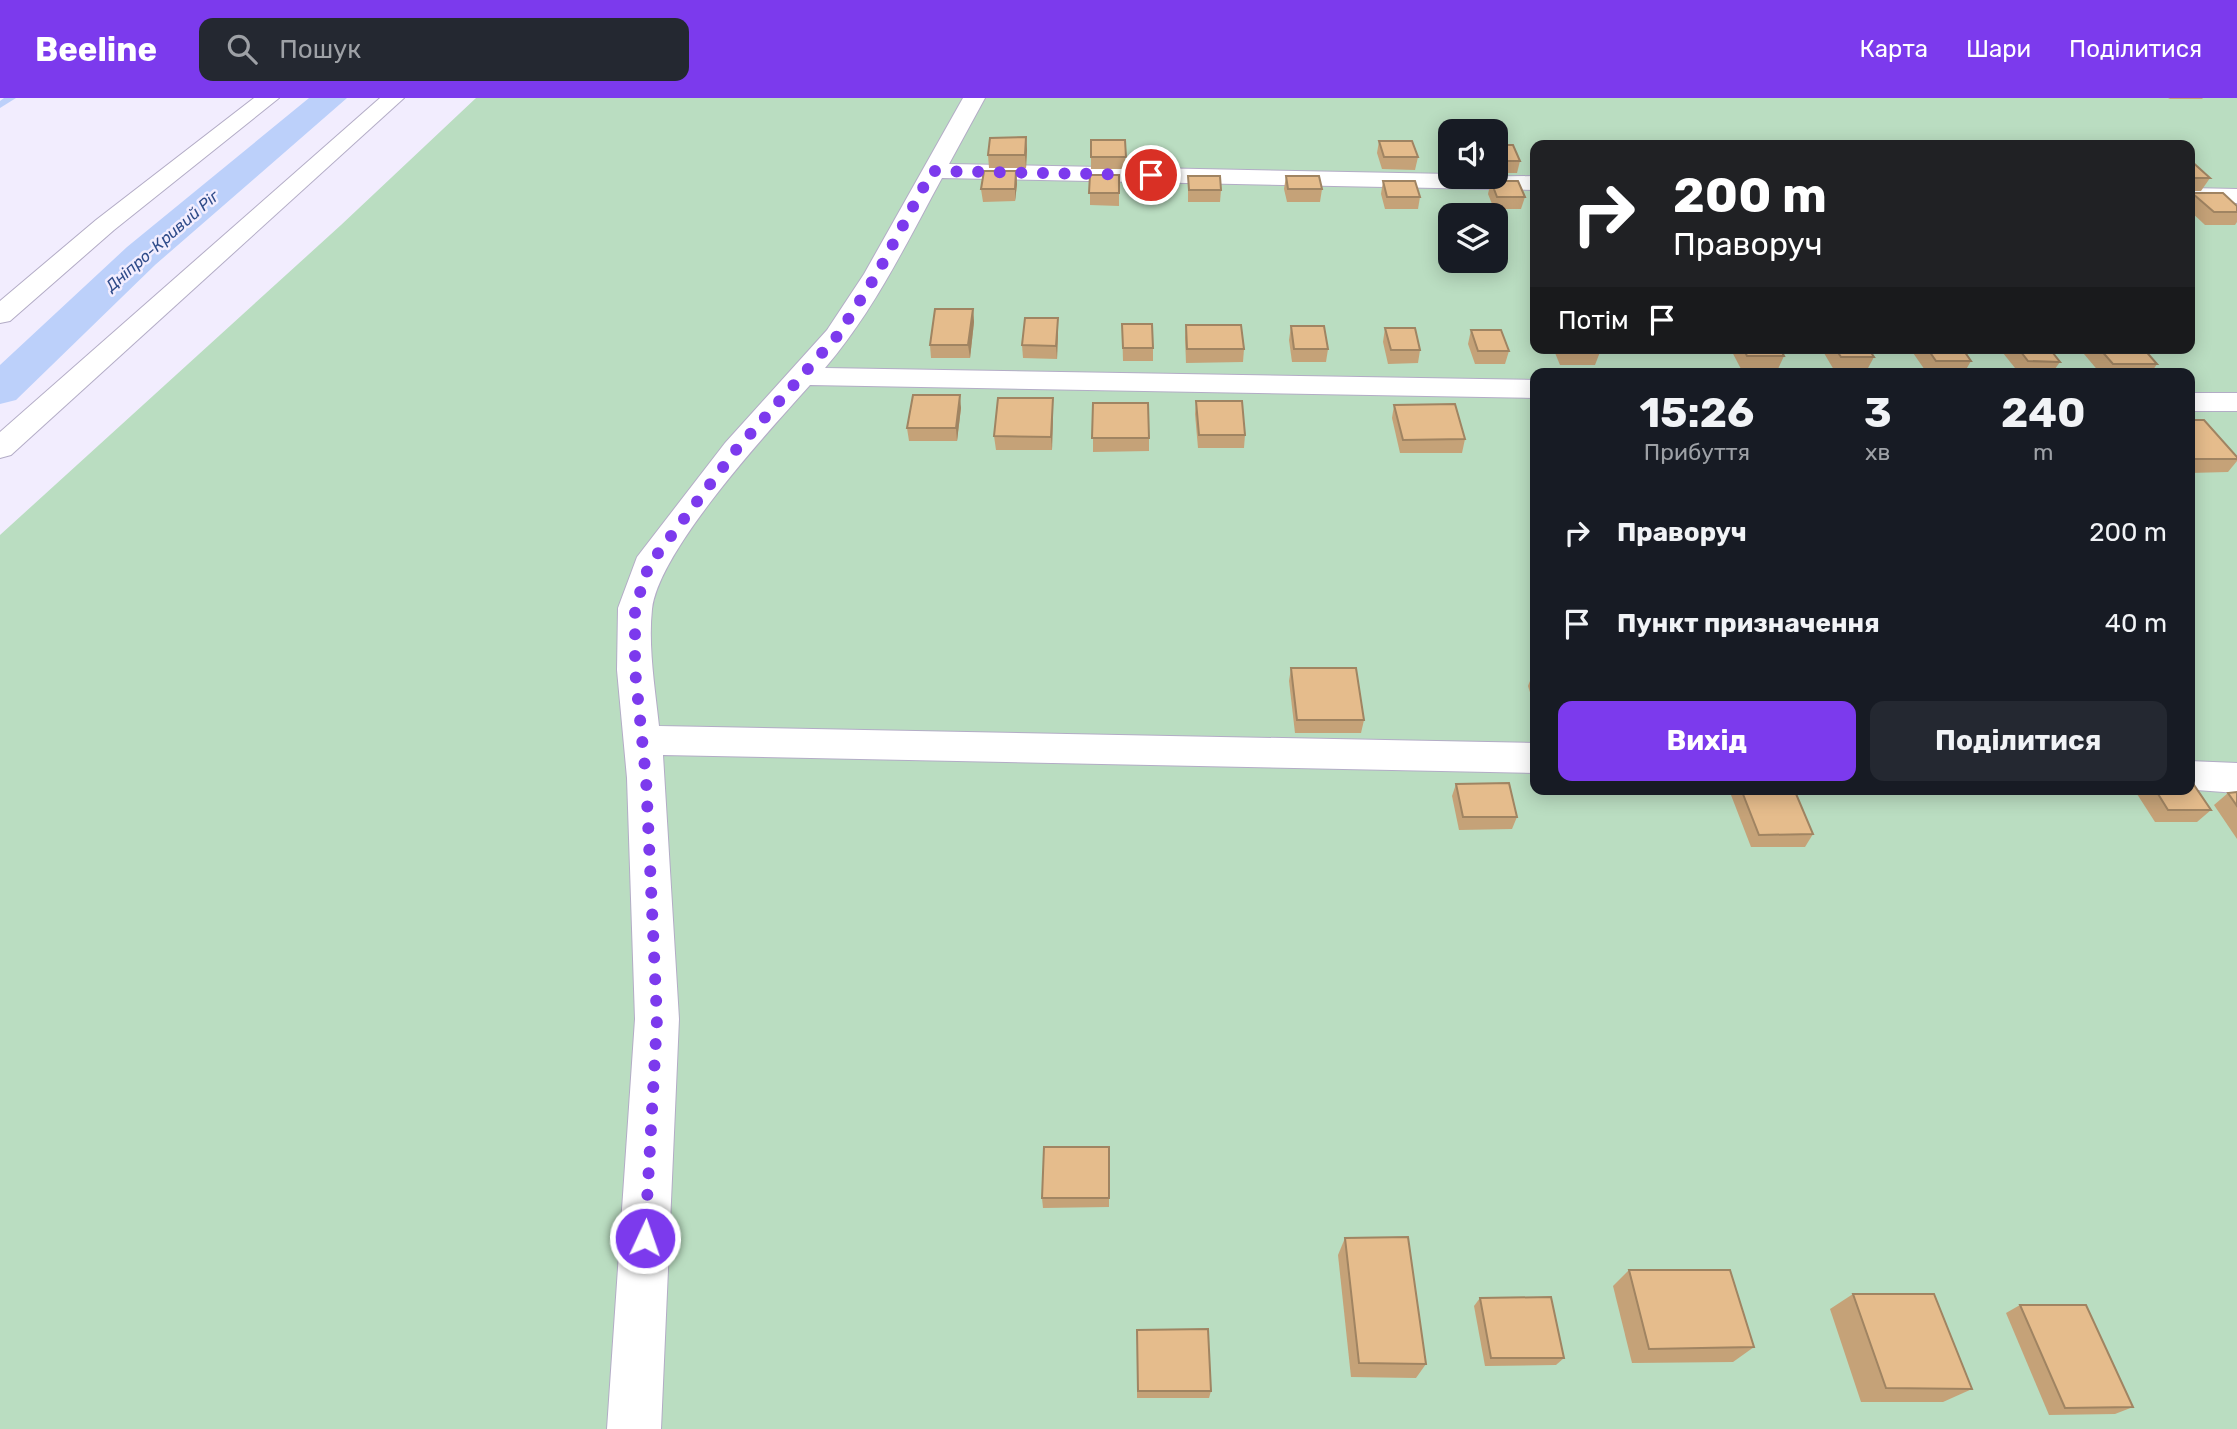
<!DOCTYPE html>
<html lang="uk">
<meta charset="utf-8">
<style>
body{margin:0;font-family:Rubik,sans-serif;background:#242831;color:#f1f3f6;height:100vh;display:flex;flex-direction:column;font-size:26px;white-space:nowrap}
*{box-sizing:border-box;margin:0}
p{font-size:23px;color:#9ea1a6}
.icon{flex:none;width:38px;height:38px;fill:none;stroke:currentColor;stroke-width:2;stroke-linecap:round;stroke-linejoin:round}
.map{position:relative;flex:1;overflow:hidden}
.side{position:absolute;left:1530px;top:270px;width:665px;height:427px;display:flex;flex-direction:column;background:#171b24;border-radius:14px;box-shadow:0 4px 18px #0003}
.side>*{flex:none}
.top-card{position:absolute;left:1530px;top:42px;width:665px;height:214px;border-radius:14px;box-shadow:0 4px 18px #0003;background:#202124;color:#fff;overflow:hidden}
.fabs{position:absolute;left:1438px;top:21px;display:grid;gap:14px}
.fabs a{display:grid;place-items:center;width:70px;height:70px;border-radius:14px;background:#171b24;box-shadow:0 4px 18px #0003;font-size:35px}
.pin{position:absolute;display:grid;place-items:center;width:60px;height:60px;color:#fff;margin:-30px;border:4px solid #fff;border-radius:50%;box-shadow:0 2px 7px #0007}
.me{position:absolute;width:77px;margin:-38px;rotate:3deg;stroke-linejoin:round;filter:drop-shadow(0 0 5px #0008)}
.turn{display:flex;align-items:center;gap:24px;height:147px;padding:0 28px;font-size:32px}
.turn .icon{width:91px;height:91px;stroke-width:2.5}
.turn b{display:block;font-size:49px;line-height:60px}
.then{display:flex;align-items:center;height:66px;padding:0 28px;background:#0003;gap:14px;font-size:26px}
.eta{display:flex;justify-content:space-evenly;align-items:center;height:119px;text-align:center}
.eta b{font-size:42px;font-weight:700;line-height:49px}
.cta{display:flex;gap:14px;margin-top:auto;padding:14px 28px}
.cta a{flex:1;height:80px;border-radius:14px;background:#7c3aed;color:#fff;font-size:28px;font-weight:700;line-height:80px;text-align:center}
.cta a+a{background:#242831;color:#f1f3f6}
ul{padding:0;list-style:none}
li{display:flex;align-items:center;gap:21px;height:91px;padding:0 28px}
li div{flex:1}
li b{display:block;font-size:26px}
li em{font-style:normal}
header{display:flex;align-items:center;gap:42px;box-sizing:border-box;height:98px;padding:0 35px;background:#7c3aed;color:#fff}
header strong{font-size:33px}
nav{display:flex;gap:38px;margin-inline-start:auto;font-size:24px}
.search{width:490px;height:63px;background:#242831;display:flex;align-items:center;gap:18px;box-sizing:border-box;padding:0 24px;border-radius:14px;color:#9ea1a6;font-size:26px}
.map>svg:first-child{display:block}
.green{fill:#baddc1;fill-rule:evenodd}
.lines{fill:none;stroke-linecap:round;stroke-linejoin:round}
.stream{fill:#bcd0fa;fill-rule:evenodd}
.canal{fill:#bcd0fa;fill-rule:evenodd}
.minor-casing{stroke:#b3acc6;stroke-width:2}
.minor{fill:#fff;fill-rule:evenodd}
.wall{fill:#c5a278}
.shaded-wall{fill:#a08462}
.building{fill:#e5bc8c;stroke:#a08462;stroke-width:2}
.route{stroke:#7c3aed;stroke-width:12;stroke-dasharray:0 21.6}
.labels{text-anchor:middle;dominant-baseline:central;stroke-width:5;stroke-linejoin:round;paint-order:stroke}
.far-water-label{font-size:16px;font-style:italic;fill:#304c8a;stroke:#f2edfe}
</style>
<header>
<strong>Beeline</strong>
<div class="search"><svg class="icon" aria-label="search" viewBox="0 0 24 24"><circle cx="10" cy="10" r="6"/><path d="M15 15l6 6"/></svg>Пошук</div>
<nav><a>Карта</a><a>Шари</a><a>Поділитися</a></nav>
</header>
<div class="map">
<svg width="2237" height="1331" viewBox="0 0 2237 1331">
<rect width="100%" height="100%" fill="#f2edfe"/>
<!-- green -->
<path class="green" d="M476,0H2237V1331H0V437L341,127ZM1451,33H1496V79H1451ZM1535,47H2189V250H1535ZM1451,117H1496V163H1451ZM1535,275H2189V691H1535Z"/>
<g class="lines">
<!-- stream -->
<polygon class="stream" points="4,0 16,0 0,10 0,3"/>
<!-- canal -->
<polygon class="canal" points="309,0 347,0 155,167 16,302 0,306 0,267 127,149"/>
<!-- minor casing -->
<g class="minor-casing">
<g id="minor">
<polygon points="254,0 279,0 114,132 10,223 0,225 0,203 96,122"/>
<polygon points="380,0 404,0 11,357 0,360 0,334"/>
<path d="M963,0H985L949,66L1451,76V79L1535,78V92L942,80C906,146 874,213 825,270L1535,282V300L810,287C768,334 659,452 652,511C648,549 655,590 659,628L1535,645V675L663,657L679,921L661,1331H607L635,921L627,680L617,572L618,510L637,459L725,345L827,232L864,176Z"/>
<polygon points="2189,90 2237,91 2237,105 2189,104"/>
<rect x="2189" y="295" width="48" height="18"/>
<polygon points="2189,663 2237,665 2237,695 2183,691 2189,691"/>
</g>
</g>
<!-- minor -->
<use href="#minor" class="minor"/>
</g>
<!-- wall -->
<g class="wall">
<polygon points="2168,0 2203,0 2202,1 2170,1"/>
<polygon points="1026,39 1027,52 1026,70 989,70 988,57"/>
<rect x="1091" y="42" width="34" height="29"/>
<polygon points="1379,43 1418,59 1415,72 1382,71 1377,55"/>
<polygon points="1496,47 1520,63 1517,75 1496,75"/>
<polygon points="2189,61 2210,80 2201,93 2189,93"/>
<polygon points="1016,73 1017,86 1015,103 983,104 981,91"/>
<polygon points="1090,77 1119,77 1119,108 1090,107"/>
<polygon points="1188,78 1221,92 1220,104 1188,104"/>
<polygon points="1286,78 1322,91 1320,104 1287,104 1284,91"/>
<polygon points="1383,83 1420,99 1418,111 1385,111 1381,96"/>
<polygon points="1491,83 1525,99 1521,111 1494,111 1488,96"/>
<polygon points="2192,95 2237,108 2237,124 2235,127 2205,127 2189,112 2189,100"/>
<polygon points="973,211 974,224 970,260 931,260 930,247"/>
<polygon points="1122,226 1153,250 1153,263 1123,263"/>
<polygon points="1186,227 1244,251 1243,264 1186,265 1185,240"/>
<polygon points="1291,228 1328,251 1326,264 1292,264 1289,242"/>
<polygon points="1385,230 1420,252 1418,265 1388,266 1383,244"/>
<polygon points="1471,232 1509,253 1505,266 1475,266 1468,246"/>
<polygon points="1058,233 1057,261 1023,260 1022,247"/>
<polygon points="1553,250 1598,250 1600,254 1595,267 1560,267"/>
<polygon points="1730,250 1780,250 1784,258 1778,271 1741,271"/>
<polygon points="1821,250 1868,250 1874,259 1867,272 1834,272"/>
<polygon points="1912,250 1962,250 1971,263 1964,275 1927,275 1911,252"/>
<polygon points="1999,250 2049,250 2060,264 2052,275 2019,275"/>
<polygon points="2087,250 2143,250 2157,266 2151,275 2100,275 2084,256"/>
<polygon points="1196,303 1245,337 1244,350 1198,350 1195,316"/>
<polygon points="1093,305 1149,340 1149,353 1093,354"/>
<polygon points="1394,307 1465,341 1462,355 1400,355 1392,320"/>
<polygon points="961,310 957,343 909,343 907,330"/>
<polygon points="1053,313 1052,352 996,352 994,338"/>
<polygon points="2189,322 2237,359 2237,363 2228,374 2189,375"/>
<polygon points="1291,570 1364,622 1361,635 1295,635 1289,583"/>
<polygon points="1533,575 1535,575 1535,610 1528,588"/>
<polygon points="1456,686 1517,719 1512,731 1459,732 1452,698"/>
<polygon points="1734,691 1794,691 1813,736 1805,749 1751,749 1731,697"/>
<polygon points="2142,691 2189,691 2211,712 2197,724 2155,724 2137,696"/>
<polygon points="2237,694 2237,741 2214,707 2228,695"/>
<polygon points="1109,1049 1109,1109 1043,1110 1042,1100"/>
<polygon points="1345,1140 1426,1266 1416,1280 1351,1279 1338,1157"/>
<polygon points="1629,1172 1754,1249 1733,1264 1632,1265 1613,1188"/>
<polygon points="1853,1196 1972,1291 1943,1304 1861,1304 1830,1211"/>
<polygon points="1480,1200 1564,1260 1556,1267 1485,1268 1474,1208"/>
<polygon points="2020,1207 2133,1309 2115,1316 2049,1317 2006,1215"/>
<polygon points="1137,1232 1211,1293 1209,1300 1137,1300"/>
</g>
<!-- shaded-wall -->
<g class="shaded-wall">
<polygon points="1026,39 1027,52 1026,70 1025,57"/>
<polygon points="1016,73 1017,86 1015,103 1015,91"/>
<polygon points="973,211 974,224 970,260 968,247"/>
<polygon points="1058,220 1058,233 1057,261 1056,248"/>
<polygon points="960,297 961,310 957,343 956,330"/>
<polygon points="1053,300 1053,313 1052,352 1051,339"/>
</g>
<!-- building -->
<g class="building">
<polygon points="1026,39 1025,57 988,57 990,40"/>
<polygon points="1091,42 1125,42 1126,59 1091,59"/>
<polygon points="1379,43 1412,43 1418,59 1384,59"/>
<polygon points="1496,47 1513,47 1520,63 1496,63"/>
<polygon points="2189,61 2210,80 2189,80"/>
<polygon points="984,73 1016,73 1015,91 981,91"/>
<polygon points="1090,77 1119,77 1119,95 1089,95"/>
<polygon points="1188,78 1220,78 1221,92 1189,92"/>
<polygon points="1286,78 1319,78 1322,91 1288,91"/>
<polygon points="1383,83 1415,83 1420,99 1387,99"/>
<polygon points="1491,83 1518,83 1525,99 1497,99"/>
<polygon points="2192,95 2223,95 2237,108 2237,114 2214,114"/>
<polygon points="935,211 973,211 968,247 930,247"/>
<polygon points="1025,220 1058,220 1056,248 1022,247"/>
<polygon points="1122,226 1152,226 1153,250 1123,250"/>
<polygon points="1186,227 1241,227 1244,251 1187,251"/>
<polygon points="1291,228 1324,228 1328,251 1294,251"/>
<polygon points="1385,230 1415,230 1420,252 1391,252"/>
<polygon points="1471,232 1501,232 1509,253 1478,253"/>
<polygon points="1562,250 1598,250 1600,254 1564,254"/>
<polygon points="1743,250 1780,250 1784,258 1747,258"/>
<polygon points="1835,250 1868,250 1874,259 1841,259"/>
<polygon points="1927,250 1962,250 1971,263 1936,263"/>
<polygon points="2018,250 2049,250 2060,264 2028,263"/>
<polygon points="2099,250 2143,250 2157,266 2113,266"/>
<polygon points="913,297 960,297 956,330 907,330"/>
<polygon points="998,300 1053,300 1051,339 994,338"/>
<polygon points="1196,303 1242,303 1245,337 1199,337"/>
<polygon points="1093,305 1148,305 1149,340 1092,340"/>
<polygon points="1455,306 1465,341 1403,342 1394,307"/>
<polygon points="2189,322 2204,322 2237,359 2237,361 2189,361"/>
<polygon points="1291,570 1356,570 1364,622 1297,622"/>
<polygon points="2189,684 2192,684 2211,712 2168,712 2155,691 2189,691"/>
<polygon points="1509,685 1517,719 1463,719 1456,686"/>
<polygon points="1741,691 1794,691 1813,736 1759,737"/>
<polygon points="2237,694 2237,708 2228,695"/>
<polygon points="1044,1049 1109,1049 1109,1100 1042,1100"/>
<polygon points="1408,1139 1426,1266 1359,1265 1345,1140"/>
<polygon points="1629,1172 1730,1172 1754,1249 1649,1251"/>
<polygon points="1853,1196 1934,1196 1972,1291 1886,1290"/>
<polygon points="1551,1199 1564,1260 1491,1260 1480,1200"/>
<polygon points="2020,1207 2086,1207 2133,1309 2065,1310"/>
<polygon points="1208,1231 1211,1293 1138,1293 1137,1232"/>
</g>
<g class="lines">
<!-- route -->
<polyline class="route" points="645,1140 657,921 646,680 635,572 635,510 649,467 736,352 838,237 877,176 932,73 1151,77"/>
</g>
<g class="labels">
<!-- far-water labels -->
<g class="far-water-label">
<text transform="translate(162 143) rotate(-41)">Дніпро-Кривий Ріг</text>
</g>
</g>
</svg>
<div class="fabs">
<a><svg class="icon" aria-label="sound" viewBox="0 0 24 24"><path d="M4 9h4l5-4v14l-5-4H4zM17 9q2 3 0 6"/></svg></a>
<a><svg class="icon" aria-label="layers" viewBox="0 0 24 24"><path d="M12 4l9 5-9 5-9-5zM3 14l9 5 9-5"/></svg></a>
</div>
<div class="pin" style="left:1151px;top:77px;background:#d93025"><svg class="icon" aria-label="arrive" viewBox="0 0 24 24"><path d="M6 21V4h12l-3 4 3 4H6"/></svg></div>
<svg class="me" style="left:645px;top:1140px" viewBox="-20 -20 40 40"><circle r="17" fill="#7c3aed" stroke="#fff" stroke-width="3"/><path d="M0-11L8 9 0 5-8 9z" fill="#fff"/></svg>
<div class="top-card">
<div class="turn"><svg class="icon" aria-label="right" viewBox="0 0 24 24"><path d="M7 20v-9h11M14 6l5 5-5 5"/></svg><div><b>200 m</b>Праворуч</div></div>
<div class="then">Потім<svg class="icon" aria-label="arrive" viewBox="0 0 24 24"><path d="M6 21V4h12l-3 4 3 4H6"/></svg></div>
</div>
<section class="side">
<div class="eta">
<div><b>15:26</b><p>Прибуття</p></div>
<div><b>3</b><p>хв</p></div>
<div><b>240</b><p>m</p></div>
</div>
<ul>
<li><svg class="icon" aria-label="right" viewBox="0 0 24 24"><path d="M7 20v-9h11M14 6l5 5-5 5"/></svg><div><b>Праворуч</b></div><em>200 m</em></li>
<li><svg class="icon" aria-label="arrive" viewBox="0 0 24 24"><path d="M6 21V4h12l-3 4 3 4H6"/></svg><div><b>Пункт призначення</b></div><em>40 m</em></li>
</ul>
<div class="cta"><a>Вихід</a><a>Поділитися</a></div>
</section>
</div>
